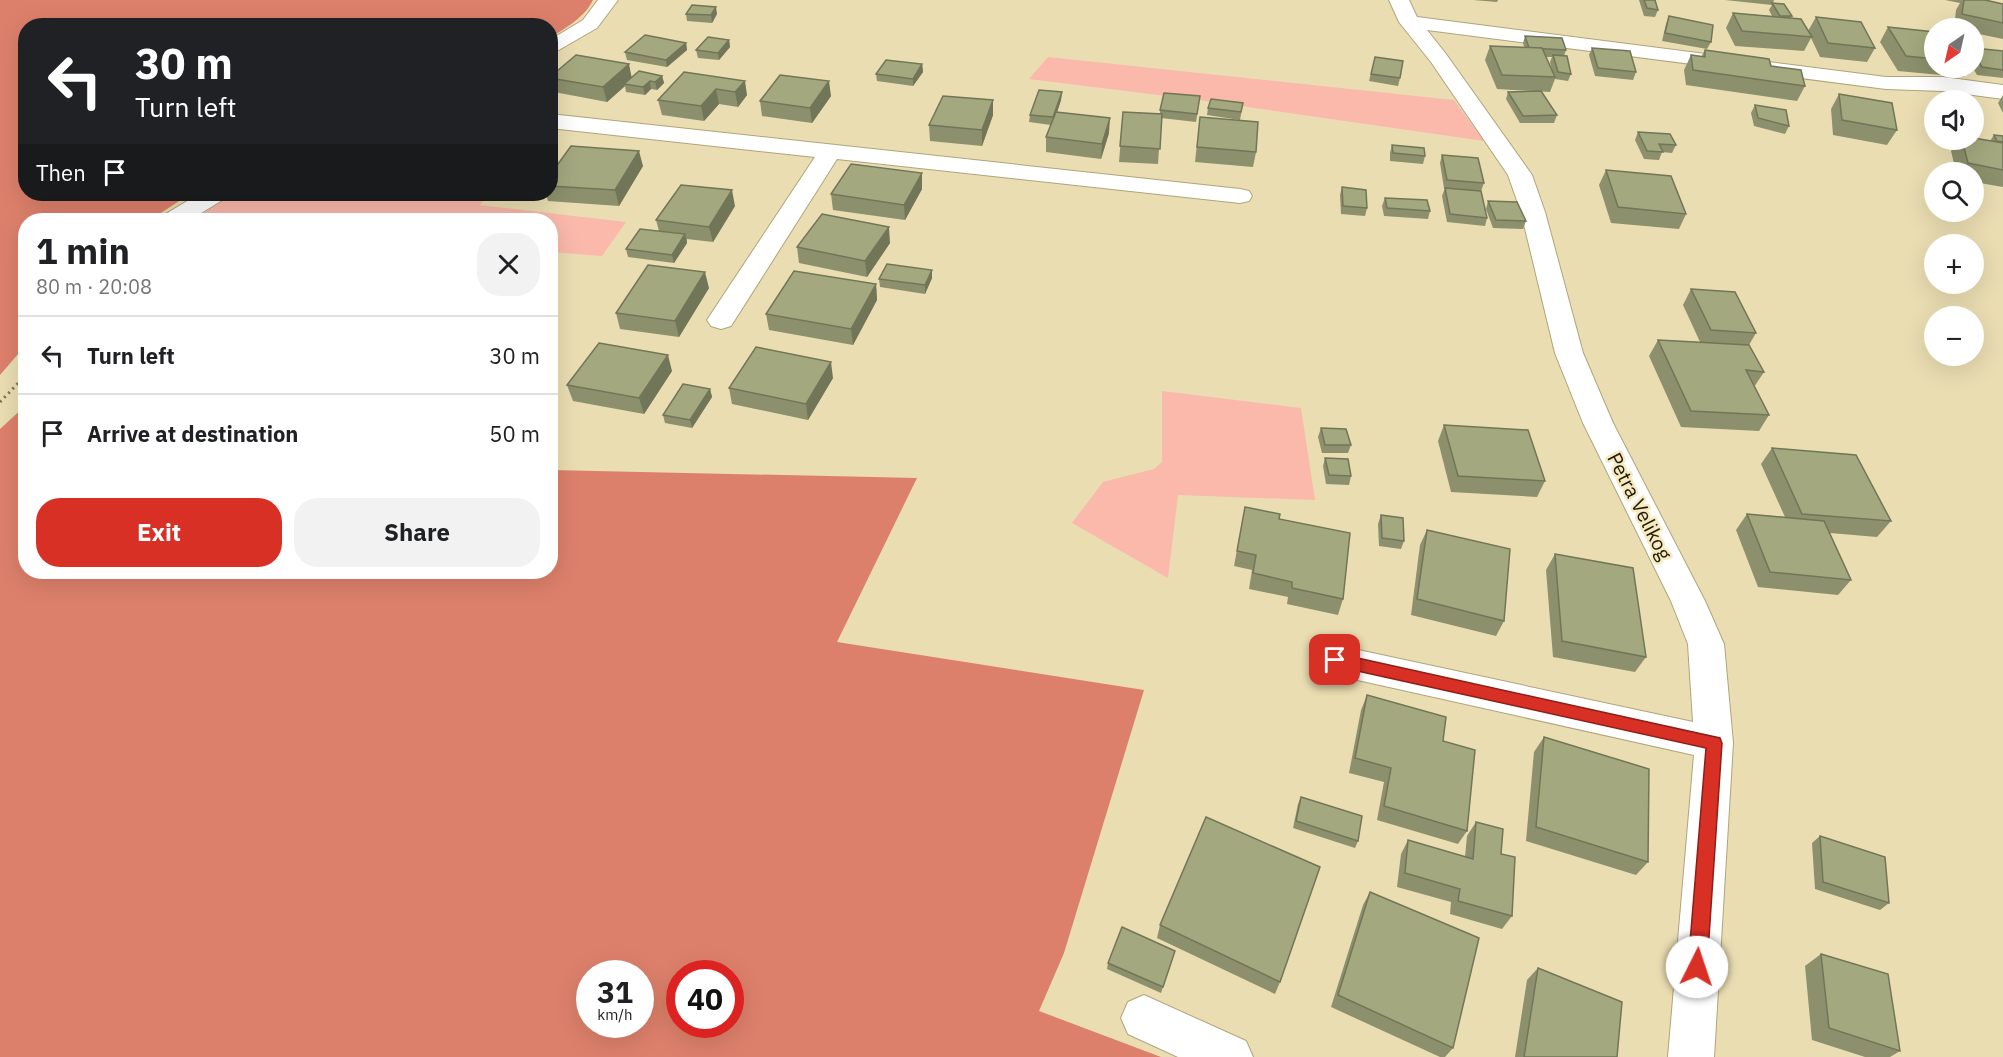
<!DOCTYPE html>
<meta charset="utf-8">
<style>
body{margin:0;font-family:"IBM Plex Sans",sans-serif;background:#f2f2f2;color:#202124;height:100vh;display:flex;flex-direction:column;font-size:22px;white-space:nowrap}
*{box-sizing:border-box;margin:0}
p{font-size:20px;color:#757577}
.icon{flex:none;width:33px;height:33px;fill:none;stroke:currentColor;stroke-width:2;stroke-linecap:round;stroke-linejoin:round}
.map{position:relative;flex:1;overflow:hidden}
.sheet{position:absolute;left:18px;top:213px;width:540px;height:366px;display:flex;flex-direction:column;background:#fff;border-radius:24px;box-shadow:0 6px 24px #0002}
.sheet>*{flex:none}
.top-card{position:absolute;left:18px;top:18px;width:540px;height:183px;border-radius:24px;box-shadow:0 6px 24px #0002;background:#202124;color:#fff;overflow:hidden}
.needle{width:39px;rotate:214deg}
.fabs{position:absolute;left:1924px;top:18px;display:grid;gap:12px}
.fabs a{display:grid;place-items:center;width:60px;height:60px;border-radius:50%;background:#fff;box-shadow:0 6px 24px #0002;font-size:30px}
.speed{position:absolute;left:576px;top:960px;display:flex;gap:12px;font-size:30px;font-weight:700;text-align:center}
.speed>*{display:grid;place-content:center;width:78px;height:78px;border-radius:50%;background:#fff;box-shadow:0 6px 24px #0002;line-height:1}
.speed small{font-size:15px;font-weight:400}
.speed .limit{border:9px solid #d22;background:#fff;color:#111}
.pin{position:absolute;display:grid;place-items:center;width:51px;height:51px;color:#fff;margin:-26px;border-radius:12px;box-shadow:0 3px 9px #0006}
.me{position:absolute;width:66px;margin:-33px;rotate:4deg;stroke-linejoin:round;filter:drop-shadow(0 0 4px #0008)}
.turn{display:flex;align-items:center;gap:21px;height:126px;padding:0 18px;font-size:27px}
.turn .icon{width:78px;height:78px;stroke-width:2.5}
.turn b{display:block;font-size:42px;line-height:51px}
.then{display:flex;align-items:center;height:57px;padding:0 18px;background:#0003;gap:12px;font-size:22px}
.round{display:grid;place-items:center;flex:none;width:63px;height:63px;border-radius:24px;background:#f2f2f2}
.summary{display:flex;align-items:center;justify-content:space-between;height:102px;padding:0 18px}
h1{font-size:36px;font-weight:800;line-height:45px}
.primary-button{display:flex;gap:12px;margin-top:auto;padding:12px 18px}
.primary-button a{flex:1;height:69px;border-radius:24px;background:#d93025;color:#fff;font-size:24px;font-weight:800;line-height:69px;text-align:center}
.primary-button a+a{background:#f2f2f2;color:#202124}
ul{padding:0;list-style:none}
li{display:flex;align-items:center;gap:18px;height:78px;padding:0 18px;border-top:2px solid #e0e0e0}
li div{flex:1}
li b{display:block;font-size:22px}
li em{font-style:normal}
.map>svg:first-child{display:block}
.green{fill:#fab9aa}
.forest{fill:#dd806b;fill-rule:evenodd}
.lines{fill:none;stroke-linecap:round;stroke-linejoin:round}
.minor-casing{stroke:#b0a47b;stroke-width:2}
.path{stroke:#7b7356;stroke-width:3;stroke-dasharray:2 4;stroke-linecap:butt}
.minor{fill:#fff;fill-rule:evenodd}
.wall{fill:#8c906c;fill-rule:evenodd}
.shaded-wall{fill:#727658}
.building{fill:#a3a87e;stroke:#727658;stroke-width:1.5}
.route{fill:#d93025;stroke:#8d1f18;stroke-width:1.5}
.labels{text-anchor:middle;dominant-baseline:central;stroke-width:5;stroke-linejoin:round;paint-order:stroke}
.street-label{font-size:20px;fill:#1f1b0a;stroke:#f7eabf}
</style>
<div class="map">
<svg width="2003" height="1057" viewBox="0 0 2003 1057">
<rect width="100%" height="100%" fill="#eaddb2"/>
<!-- green -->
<g class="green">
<polygon points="1048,57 1454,100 1484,141 1199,100 1029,79"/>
<polygon points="231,194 489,194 480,205 626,222 602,256 551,252 550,220 237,220 199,216"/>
<polygon points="1162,391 1301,408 1315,500 1178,495 1168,578 1072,523 1103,482 1154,469 1162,462"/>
</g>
<!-- forest -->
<g class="forest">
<path d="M0,0H593C585,17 566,28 551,37L550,26H26V194H190L150,220H26L25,346L0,375Z"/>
<path d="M25,406L26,572H550L551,470L917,478L837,642L1144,690L1064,953L1039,1011L1161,1057H0V429ZM590,974H640V1024H590ZM680,974H730V1024H680Z"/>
</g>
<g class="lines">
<!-- minor casing -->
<g class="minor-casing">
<g id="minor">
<polygon points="598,0 618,0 597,28 550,55 550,40 583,20"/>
<polygon points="1389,0 1409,0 1417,17 1886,77 1943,77 2003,85 2003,99 1943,91 1886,89 1427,30 1446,54 1532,175 1545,212 1583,353 1613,423 1705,601 1724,644 1733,743 1714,1057 1668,1057 1694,755 1335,675 1322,671 1317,660 1322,649 1335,645 1693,722 1688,644 1671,601 1583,423 1555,353 1521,212 1508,175 1431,62 1399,22"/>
<polygon points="550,114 1240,189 1249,191 1252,196 1249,201 1240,203 837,159 731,326 721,329 711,326 707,320 815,157 550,128"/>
<polygon points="199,194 227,194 224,199 190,220 161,220 164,215"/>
<polygon points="1144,995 1246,1041 1253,1057 1178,1057 1128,1034 1121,1018 1128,1002"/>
</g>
</g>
<!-- path -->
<polyline class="path" points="0,402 26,375"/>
<!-- minor -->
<use href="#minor" class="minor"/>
</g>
<!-- wall -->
<g class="wall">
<polygon points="1473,0 1498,0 1497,2"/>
<polygon points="1639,0 1655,0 1658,10 1655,17 1644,16"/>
<polygon points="1725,0 1774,0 1773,3 1792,16 1791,18 1808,31 1816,17 1875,48 1867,62 1820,57 1811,38 1804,51 1735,46 1726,28 1733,13 1772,16 1769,10 1772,5"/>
<polygon points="1945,0 1985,0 2003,4 2003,39 1974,33 1974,28 1954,28 1956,10 1960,3"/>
<polygon points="686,14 717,14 712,23 687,21"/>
<polygon points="1669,16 1711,42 1707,49 1662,41 1666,24"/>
<polygon points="1888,27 1935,32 1935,68 1969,68 1963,77 1898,71 1880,42"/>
<path d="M1525,36L1566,50L1564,56L1571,74L1568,81L1555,79L1550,92L1497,89L1485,60L1490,46L1524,47L1523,43ZM1546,57H1552L1550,62L1552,70Z"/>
<polygon points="729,40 730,47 719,60 698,58 696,50"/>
<polygon points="686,43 687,50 667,67 627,60 625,52"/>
<polygon points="1592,48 1636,72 1633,80 1595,76 1589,55"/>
<polygon points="1974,48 2003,51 2003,78 1977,75 1973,68 1974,68"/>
<polygon points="1705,50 1771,66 1805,86 1797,101 1686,85 1684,70 1691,55 1701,57"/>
<polygon points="1375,57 1400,78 1398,86 1369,81"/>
<polygon points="922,64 923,72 913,86 877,81 876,74"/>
<polygon points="684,72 747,95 738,107 719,104 704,121 662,115 658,100"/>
<polygon points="662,76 664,83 657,90 651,89 645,95 626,92 625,86 607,102 554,92 550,81 550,77 632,77"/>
<polygon points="1062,92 1061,100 1057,112 1109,133 1101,159 1046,152 1046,137 1051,125 1029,122 1030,115"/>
<polygon points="1508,92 1557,115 1554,123 1520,123 1506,99"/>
<polygon points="1839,94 1897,130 1887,145 1833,135 1831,109"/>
<polygon points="2003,95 2003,113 1998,103"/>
<polygon points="831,96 812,123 762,116 760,101"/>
<polygon points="993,100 993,115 982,146 930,141 929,125"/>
<polygon points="1243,103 1240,120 1207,115 1208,108"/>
<polygon points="1199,104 1196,122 1161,118 1158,164 1119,162 1123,112 1160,114 1160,110"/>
<polygon points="1755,105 1789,126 1785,134 1754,126 1751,113"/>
<polygon points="1200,117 1256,152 1253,167 1195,162"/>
<polygon points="1638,132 1676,145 1672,153 1662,152 1659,160 1644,159 1635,140"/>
<polygon points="1994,135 2003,136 2003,187 1974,182 1974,172 1956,172 1951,151 1959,140 1990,141"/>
<polygon points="1392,145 1425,156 1423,164 1390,161 1390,153"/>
<polygon points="1442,155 1484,183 1481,191 1444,188 1440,163"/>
<polygon points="643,166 619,206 548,201 546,194 550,194 550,175"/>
<polygon points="1606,170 1686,214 1679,229 1611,223 1599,185"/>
<polygon points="1342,187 1367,208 1365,216 1341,214 1340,195"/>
<polygon points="1445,188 1487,218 1485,226 1447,222 1442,196"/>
<polygon points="922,189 905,220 833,210 831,194"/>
<polygon points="1385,198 1430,211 1428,219 1384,216 1382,206"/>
<polygon points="1488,201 1526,221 1523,229 1493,228 1486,209"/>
<polygon points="735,206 713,242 687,239 687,243 674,263 628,257 626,249 659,231 656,220"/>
<polygon points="890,243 867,277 799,263 797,247"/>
<polygon points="932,278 925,294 880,287 879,279"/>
<polygon points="876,284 877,300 853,345 769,330 766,314"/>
<polygon points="709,288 679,337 620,329 616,313"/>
<polygon points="1691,289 1756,333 1749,345 1764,372 1754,387 1769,415 1759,431 1681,427 1649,356 1658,340 1700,342 1683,305"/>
<polygon points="672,371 644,414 573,401 567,385"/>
<polygon points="833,378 808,420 732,404 729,388"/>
<polygon points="710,389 712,397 692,428 665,423 663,415"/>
<polygon points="1444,425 1545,481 1537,497 1451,492 1438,441"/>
<polygon points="1321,428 1351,445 1348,453 1322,453 1318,437"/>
<polygon points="1772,448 1891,521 1877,537 1830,533 1851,580 1838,595 1758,587 1736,530 1747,514 1785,517 1761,464"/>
<polygon points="1325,458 1351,476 1349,485 1326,484 1323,466"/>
<polygon points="1245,507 1279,519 1343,599 1338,615 1287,604 1288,597 1249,589 1252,570 1234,566"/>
<polygon points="1381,515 1404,541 1401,549 1379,546 1378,524"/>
<polygon points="1427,530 1504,621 1496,636 1411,615 1420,545"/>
<polygon points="1555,554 1646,657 1635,672 1553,657 1546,570"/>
<polygon points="1367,695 1443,741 1467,831 1458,844 1377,820 1384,782 1349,773 1361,710"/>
<polygon points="1544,737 1648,862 1636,875 1526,841 1534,752"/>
<polygon points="1301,797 1358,841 1355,848 1293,828 1298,804"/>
<polygon points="1476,822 1501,854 1512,916 1502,929 1450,914 1451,902 1397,887 1401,854 1408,840 1465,857 1467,836"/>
<polygon points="1820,836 1889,903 1880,910 1815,889 1812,843"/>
<polygon points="1370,892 1453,1048 1445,1057 1440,1057 1331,1007 1363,905"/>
<polygon points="1160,925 1280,982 1275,994 1157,938"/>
<polygon points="1821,954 1900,1051 1890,1057 1865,1057 1812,1040 1805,966"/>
<polygon points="1173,958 1161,993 1107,969 1108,963"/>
<polygon points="1538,968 1617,1057 1515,1057 1527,980"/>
</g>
<!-- shaded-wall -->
<g class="shaded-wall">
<polygon points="716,7 717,14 712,23 711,15"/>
<polygon points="729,40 730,47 719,60 718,53"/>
<polygon points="686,43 687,50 667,67 666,60"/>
<polygon points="629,64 632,79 624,84 625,86 607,102 603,87"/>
<polygon points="922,64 923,72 913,86 913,79"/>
<polygon points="662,76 664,83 657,90 655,82"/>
<polygon points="650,81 651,89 645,95 643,87"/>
<polygon points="745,81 747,95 738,107 735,92"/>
<polygon points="829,81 831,96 812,123 810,108"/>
<polygon points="716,89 719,104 704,121 701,106"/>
<polygon points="1062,92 1061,100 1053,125 1053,117"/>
<polygon points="993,100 993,115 982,146 982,130"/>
<polygon points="1110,118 1109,133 1101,159 1102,144"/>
<polygon points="639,151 643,166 619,206 615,190"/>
<polygon points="922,173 922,189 905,220 904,205"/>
<polygon points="732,190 735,206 713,242 709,227"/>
<polygon points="889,227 890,243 867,277 865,261"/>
<polygon points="685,234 687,243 674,263 672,255"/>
<polygon points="932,270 932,278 925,294 925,285"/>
<polygon points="705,272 709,288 679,337 675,321"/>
<polygon points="876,284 877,300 853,345 851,329"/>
<polygon points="668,355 672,371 644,414 639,398"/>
<polygon points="831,362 833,378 808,420 806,404"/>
<polygon points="710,389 712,397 692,428 690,420"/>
</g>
<!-- building -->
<g class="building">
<polygon points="1644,0 1655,0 1658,10 1647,8"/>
<polygon points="1964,0 1985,0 2003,4 2003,23 1962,14"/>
<polygon points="1772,3 1784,4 1792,16 1780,16"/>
<polygon points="692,5 716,7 711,15 686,14"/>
<polygon points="1733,13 1801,19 1812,37 1742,31"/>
<polygon points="1669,16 1713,25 1711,42 1665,33"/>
<polygon points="1816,17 1861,22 1875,48 1828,43"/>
<polygon points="1888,27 1935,32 1935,59 1906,56"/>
<polygon points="645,35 686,43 666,60 625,52"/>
<polygon points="1525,36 1562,38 1566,50 1529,48"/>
<polygon points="708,37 729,40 718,53 696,50"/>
<polygon points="1490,46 1542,48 1555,77 1502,75"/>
<polygon points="1592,48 1630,51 1636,72 1598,68"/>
<polygon points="1974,48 2003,51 2003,70 1982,67 1974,54"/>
<polygon points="1705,50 1769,59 1771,66 1801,70 1805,86 1693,70 1691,55 1705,57"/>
<polygon points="576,55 629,64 603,87 550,78 550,77"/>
<polygon points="1553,55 1567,56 1571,74 1558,72"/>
<polygon points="1375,57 1403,61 1400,78 1371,74"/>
<polygon points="886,60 922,64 913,79 876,74"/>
<polygon points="639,71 662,76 655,82 650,81 643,87 624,84"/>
<polygon points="684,72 745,81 735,92 716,89 701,106 658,100"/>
<polygon points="780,75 829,81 810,108 760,101"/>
<polygon points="1039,90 1062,92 1053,117 1030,115"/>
<polygon points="1541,91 1557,115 1523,116 1508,92"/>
<polygon points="1164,93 1200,96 1197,114 1160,110"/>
<polygon points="1839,94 1892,103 1897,130 1842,120"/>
<polygon points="943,96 993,100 982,130 929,125"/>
<polygon points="1211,99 1243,103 1241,112 1208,108"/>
<polygon points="1755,105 1786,110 1789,126 1758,118"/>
<polygon points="1056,112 1110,118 1102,144 1046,137"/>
<polygon points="1123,112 1162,114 1160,149 1120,146"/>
<polygon points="1200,117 1258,122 1256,152 1197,147"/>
<polygon points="1638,132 1670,134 1676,145 1659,144 1663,152 1647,151"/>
<polygon points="1994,135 2003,136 2003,142 1997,141"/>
<polygon points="1974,138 2003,143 2003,170 1968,163 1962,140 1974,140"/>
<polygon points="1392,145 1424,148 1425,156 1393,153"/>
<polygon points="571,146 639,151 615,190 550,186 550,175"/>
<polygon points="1442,155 1478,158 1484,183 1447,180"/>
<polygon points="851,164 922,173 904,205 831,194"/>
<polygon points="1606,170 1671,176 1686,214 1618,207"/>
<polygon points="681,185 732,190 709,227 656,220"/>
<polygon points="1342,187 1366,190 1367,208 1343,206"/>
<polygon points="1445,188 1481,191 1487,218 1450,214"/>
<polygon points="1385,198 1427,200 1430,211 1387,208"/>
<polygon points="1488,201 1517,202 1526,221 1496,220"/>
<polygon points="822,214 889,227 865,261 797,247"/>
<polygon points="640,229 685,234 672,255 626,249"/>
<polygon points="887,264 932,270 925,285 879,279"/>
<polygon points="648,265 705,272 675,321 616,313"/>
<polygon points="794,271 876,284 851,329 766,314"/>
<polygon points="1691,289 1735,292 1756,333 1711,330"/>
<polygon points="1658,340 1749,345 1764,372 1746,370 1769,415 1691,411"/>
<polygon points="599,343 668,355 639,398 567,385"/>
<polygon points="756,347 831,362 806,404 729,388"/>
<polygon points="683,384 710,389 690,420 663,415"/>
<polygon points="1444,425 1528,430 1545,481 1458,476"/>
<polygon points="1321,428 1346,429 1351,445 1325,445"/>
<polygon points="1772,448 1856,455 1891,521 1802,514"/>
<polygon points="1325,458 1348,459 1351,476 1329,475"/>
<polygon points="1245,507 1280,514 1279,519 1350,533 1343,599 1292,588 1292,582 1253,573 1256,555 1237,551"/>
<polygon points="1747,514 1824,521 1851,580 1770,572"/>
<polygon points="1381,515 1403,518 1404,541 1382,538"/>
<polygon points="1427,530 1510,549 1504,621 1417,599"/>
<polygon points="1555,554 1633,568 1646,657 1562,641"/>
<polygon points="1367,695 1446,717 1443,741 1475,750 1467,831 1384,806 1391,768 1355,758"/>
<polygon points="1544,737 1649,769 1648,862 1536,827"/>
<polygon points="1301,797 1362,816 1358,841 1296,821"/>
<polygon points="1206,817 1320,867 1280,982 1160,925"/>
<polygon points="1476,822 1503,829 1501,854 1515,857 1512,916 1458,901 1460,889 1405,873 1408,840 1473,859"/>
<polygon points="1820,836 1885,857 1889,903 1823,882"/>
<polygon points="1370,892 1479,938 1453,1048 1338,995"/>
<polygon points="1122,927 1175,951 1163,987 1108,963"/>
<polygon points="1821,954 1888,974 1900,1051 1829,1028"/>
<polygon points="1538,968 1622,1002 1617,1057 1524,1057"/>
</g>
<!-- route -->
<polygon class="route" points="1335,653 1720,738 1722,743 1707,967 1704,974 1697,976 1691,974 1688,967 1706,748 1335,666 1328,660"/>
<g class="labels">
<!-- street labels -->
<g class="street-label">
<text transform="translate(1640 506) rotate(63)">Petra Velikog</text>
</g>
</g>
</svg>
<div class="fabs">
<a><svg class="needle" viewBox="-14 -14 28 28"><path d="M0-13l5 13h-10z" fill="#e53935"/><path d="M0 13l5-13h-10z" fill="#757577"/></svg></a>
<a><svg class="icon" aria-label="sound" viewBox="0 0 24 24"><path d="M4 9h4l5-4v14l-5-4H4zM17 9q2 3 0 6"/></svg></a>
<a><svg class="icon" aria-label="search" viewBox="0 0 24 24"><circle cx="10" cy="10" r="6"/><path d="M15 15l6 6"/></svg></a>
<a>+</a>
<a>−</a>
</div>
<div class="speed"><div>31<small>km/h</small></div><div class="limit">40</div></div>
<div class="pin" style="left:1335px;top:660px;background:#d93025"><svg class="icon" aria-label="arrive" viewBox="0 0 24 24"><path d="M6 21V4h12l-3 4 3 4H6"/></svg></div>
<svg class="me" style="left:1697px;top:967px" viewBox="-20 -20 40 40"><circle r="19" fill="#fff"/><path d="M0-13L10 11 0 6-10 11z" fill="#d93025"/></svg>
<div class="top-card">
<div class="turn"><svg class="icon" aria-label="left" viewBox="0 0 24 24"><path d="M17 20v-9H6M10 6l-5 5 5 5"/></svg><div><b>30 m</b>Turn left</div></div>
<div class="then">Then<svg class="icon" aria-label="arrive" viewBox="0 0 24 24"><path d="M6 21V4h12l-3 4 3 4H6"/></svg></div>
</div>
<section class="sheet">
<div class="summary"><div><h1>1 min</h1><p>80 m · 20:08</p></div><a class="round"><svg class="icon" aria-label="close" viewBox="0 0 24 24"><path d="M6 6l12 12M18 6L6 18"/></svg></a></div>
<ul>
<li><svg class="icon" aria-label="left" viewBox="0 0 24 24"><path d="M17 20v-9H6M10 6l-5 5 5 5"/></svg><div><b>Turn left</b></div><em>30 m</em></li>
<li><svg class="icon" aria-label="arrive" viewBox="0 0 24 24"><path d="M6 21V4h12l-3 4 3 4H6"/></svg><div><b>Arrive at destination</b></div><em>50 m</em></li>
</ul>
<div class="primary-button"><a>Exit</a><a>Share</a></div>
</section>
</div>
